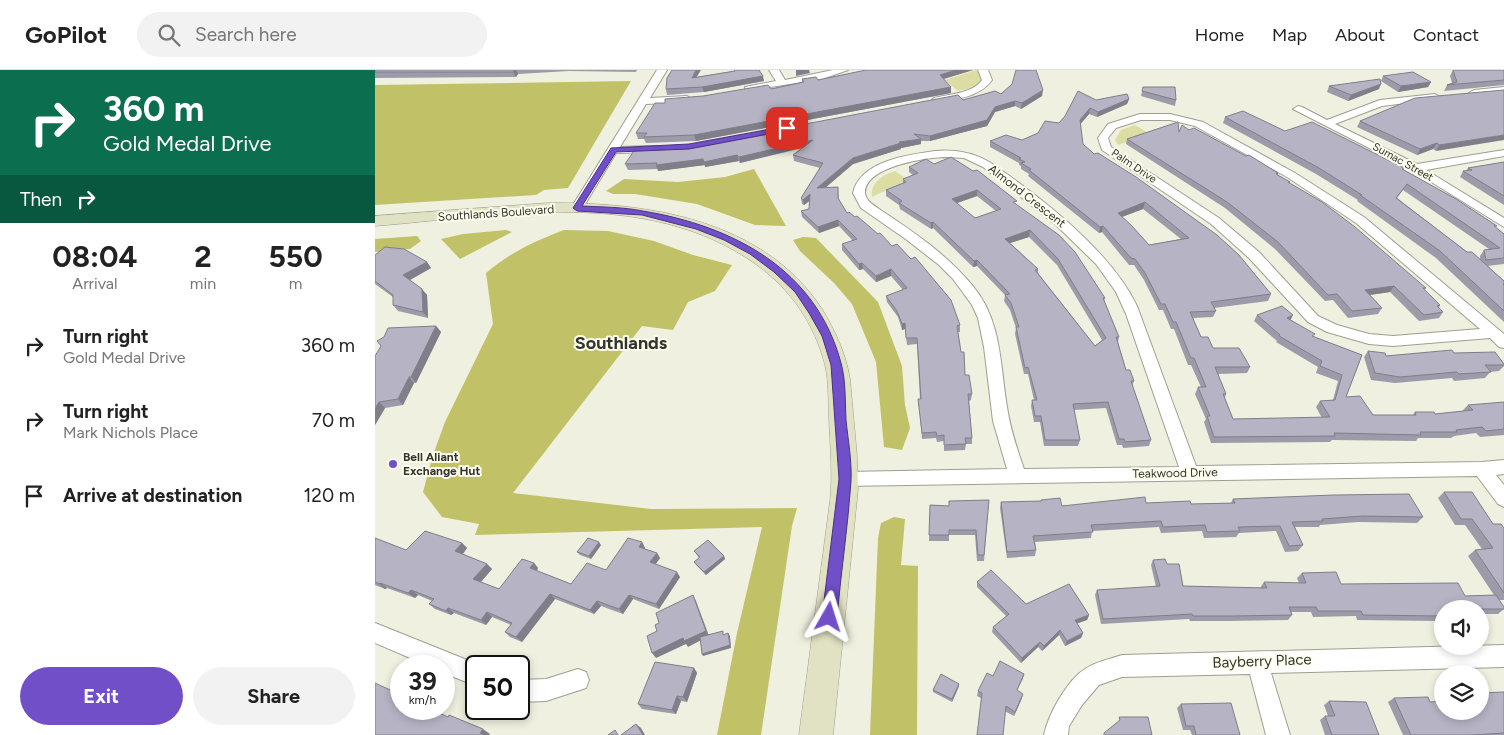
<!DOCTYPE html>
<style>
body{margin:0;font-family:Figtree,sans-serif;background:#f2f2f2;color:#222;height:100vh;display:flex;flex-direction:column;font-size:19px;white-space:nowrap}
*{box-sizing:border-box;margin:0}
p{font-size:16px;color:#767676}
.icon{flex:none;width:28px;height:28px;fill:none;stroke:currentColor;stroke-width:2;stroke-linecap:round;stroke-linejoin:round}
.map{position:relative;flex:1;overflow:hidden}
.sheet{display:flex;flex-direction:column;background:#fff;width:375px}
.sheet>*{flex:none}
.banner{background:#0b6e4f;color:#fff;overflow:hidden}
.controls{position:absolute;left:1059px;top:530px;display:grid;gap:10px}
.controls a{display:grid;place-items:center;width:55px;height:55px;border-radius:50%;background:#fff;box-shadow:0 2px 8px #0003;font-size:25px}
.speed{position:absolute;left:15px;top:585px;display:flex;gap:10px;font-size:25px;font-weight:700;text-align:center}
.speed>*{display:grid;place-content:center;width:65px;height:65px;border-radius:50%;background:#fff;box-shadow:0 2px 8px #0003;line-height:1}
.speed small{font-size:12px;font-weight:400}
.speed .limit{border:2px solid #111;border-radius:8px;background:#fff;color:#111}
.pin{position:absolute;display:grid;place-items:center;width:42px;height:42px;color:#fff;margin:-21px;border-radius:10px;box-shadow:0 2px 8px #0006}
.me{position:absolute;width:55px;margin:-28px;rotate:6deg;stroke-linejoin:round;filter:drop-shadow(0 0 4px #0008)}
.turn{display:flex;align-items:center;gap:18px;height:105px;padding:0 20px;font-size:22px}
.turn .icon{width:65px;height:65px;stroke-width:2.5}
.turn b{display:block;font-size:35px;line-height:42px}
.then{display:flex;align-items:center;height:48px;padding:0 20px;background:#0003;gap:10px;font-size:19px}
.eta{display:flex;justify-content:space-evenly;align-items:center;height:85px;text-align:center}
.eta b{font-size:30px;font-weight:700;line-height:35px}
.button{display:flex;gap:10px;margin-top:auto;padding:10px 20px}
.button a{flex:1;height:58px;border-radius:30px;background:#714fc8;color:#fff;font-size:20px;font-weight:700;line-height:58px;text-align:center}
.button a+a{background:#f2f2f2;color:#222}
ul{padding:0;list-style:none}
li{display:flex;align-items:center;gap:15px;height:75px;padding:0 20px}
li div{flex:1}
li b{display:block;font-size:19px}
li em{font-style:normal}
header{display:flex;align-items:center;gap:30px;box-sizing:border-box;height:70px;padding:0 25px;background:#fff;border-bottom:1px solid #e0e0e0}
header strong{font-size:24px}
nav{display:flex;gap:28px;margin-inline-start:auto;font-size:18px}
.search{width:350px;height:45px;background:#f2f2f2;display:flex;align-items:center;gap:12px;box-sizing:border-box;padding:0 18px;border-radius:28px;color:#767676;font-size:19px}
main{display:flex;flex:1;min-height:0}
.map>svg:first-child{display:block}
.green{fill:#dcdda2}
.forest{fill:#c1c267}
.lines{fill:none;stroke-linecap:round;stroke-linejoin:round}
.minor-casing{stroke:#9e9f8f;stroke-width:2}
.secondary-casing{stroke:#9e9f8f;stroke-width:1}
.minor{fill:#fff;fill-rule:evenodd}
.secondary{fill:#e1e1c4;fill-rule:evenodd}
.wall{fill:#9d9ba9;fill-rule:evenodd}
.shaded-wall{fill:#7f7e89}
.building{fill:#b6b4c4;stroke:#7f7e89;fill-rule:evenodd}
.route{fill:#714fc8;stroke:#493382}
.poi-dot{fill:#714fc8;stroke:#fcfdec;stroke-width:2}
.labels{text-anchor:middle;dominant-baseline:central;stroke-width:4;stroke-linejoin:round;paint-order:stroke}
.far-street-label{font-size:11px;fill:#34342e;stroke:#fcfdec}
.street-label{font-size:12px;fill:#34342e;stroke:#fcfdec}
.poi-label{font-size:12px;font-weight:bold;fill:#34342e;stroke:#fcfdec;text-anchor:start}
.near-street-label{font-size:15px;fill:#34342e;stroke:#fcfdec}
.district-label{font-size:18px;font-weight:bold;fill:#34342e;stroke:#fcfdec}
</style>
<header>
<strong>GoPilot</strong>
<div class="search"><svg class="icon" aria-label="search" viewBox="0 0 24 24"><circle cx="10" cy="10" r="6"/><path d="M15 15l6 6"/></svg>Search here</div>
<nav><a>Home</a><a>Map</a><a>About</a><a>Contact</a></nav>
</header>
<main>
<section class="sheet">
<div class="banner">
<div class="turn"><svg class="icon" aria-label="right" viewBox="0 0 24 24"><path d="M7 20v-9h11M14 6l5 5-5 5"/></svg><div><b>360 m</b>Gold Medal Drive</div></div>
<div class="then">Then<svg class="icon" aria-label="right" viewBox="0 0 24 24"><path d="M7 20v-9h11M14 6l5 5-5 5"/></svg></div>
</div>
<div class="eta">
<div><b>08:04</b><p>Arrival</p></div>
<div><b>2</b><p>min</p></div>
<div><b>550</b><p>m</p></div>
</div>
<ul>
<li><svg class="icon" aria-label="right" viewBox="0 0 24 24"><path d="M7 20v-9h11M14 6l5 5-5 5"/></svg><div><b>Turn right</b><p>Gold Medal Drive</p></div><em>360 m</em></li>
<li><svg class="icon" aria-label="right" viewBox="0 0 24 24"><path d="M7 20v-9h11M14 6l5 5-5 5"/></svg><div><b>Turn right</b><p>Mark Nichols Place</p></div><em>70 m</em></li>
<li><svg class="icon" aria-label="arrive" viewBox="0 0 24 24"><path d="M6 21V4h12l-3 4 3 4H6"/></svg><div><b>Arrive at destination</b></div><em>120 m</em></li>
</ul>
<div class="button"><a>Exit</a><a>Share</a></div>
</section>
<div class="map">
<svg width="1129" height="665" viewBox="0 0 1129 665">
<rect width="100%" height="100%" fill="#eff0df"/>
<!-- green -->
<g class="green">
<path d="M601,0L604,2L606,10C600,18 592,19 583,21L570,10Z"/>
<polygon points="760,55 775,64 743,75 740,70 746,60"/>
<path d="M520,101L533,110L497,127C495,112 508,105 520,101Z"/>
</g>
<!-- forest -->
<g class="forest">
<polygon points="256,11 193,118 169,120 161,125 0,135 0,15"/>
<polygon points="379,99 411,156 380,155 322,134 260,124 238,124 231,121 249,109 303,112 350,107"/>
<polygon points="131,160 137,162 85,189 66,169 88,164"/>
<path d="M189,160L233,161L279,171L318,185L357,195L340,221L313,232L298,260L267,256L138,423L276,439L422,438L417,456L386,665H342L362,563L387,457L100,465L104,454L67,447L48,422L58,385L70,352L118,254L111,203C134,183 160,171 189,160Z"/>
<polygon points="42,166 46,171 35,179 0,182 0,169"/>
<polygon points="428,167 441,168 503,232 527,296 530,335 535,358 527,380 509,377 501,292 477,234 459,213 425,181 418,170"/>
<polygon points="519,447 530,449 526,495 543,496 542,665 495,665 503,468 506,453"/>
</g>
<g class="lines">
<!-- minor casing -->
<g class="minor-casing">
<g id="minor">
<polygon points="282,0 292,0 275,28 312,26 317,29 312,32 271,34 245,77 282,76 287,79 282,82 241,83 206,141 198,141 196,138"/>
<polygon points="394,0 404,0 410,10 458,0 473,0 447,9 370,21 370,17 401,11"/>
<path d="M603,0H613L617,10C604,28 582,28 562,33L557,30L559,28C574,24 597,24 607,10Z"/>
<polygon points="1129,17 1129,23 1099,26 1094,23 1099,20"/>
<polygon points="1060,24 1065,27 1063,29 1007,36 960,54 1042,94 1129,80 1129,86 1051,100 1129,148 1129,157 1037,100 918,39 923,36 927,37 952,50 1005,30"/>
<path d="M765,44H795L828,52L920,103L989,147L1129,264V278L1124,277L1115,268L1018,276L994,274L952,262L933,252L874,188L836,154L727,80L723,68L733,54ZM766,50H795L820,56L912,107L981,153L1105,259L1018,266L994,264L962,255L943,246L884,182L844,148L736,77L733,68L741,58Z"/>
<path d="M560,81C580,79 598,82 616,93C667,128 735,180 762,236L821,396L1107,392L1129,390V404L1121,405L1129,415V437L1123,434L1102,406L470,416L464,414L461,409L464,404L470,402L632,399L618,351L609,277L603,248L597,235L578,209L564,195L532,170L486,138L478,123C485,91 532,85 560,81ZM572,87L589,88L608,97L681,155L721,194L741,222L751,244L804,397L649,399C642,379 635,358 632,337C625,295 627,250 597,215C572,185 539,162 507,141C500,136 490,131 490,122C491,96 553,87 572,87Z"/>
<polygon points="0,553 107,596 101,596 101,616 69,603 69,596 54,596 0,573"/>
<path d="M1129,575V597L896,603L915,665H891L875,604L747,607L724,615L707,635L694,656L693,665H669C673,645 692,610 710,599C720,592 735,589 747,585Z"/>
<polygon points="203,599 211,602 214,610 211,618 171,631 144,632 144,610 171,609"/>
</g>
</g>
<!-- secondary casing -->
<g class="secondary-casing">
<path id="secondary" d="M173,133C272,132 388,149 447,239C460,260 471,284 475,309L482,386L483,419L458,665H424L455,431C458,403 455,376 454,348C453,330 454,312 450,295C439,253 416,220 382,195C273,116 124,146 0,156V146Z"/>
</g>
<!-- minor -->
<use href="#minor" class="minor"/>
<!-- secondary -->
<use href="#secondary" class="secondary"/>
</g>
<!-- wall -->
<g class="wall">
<polygon points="0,0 262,0 261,2 194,1 143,4 141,7 0,8"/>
<polygon points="359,0 384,0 389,11 329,22 292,25 291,19 322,7 359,1"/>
<polygon points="491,0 598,0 569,9 576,23 321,71 271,73 269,69 263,69 261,63 290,33 328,26 396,19 427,12 427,9 443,10"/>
<polygon points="1078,0 1129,0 1129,15 1069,21 1072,15 1077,13 1075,6"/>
<polygon points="1008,6 1056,12 1053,17 1023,22 1006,11"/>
<polygon points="637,14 667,26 646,39 640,36 620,42 612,56 555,71 546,71 546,74 526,78 526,79 478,94 450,118 463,117 464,130 472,143 585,255 585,262 583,262 586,282 590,305 597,324 596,330 594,331 597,368 597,374 591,374 590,380 569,381 569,371 562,372 561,368 547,369 544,335 543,329 545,329 542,274 532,275 530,259 527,260 523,247 512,232 511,226 528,220 516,206 501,212 488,199 484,200 467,180 467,174 478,171 464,156 444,163 427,147 426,141 434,139 434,131 429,135 427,134 426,128 445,98 419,91 418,85 427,78 365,93 364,91 330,97 330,95 283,101 283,99 253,100 250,94 320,75 626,24"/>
<polygon points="954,16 1004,19 973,31 952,22"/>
<polygon points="768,17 801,30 800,36 766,26"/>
<polygon points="1129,20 1061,81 1058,79 1042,85 982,57 985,51"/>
<path d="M754,29L752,34L722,47L714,44L705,54L708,74L719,84L896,224L893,231L839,238L841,241L838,247L818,248L826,267L838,278L875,297L872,303L843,304L851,324L850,328L858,349L947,348L941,337L945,331L958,330L963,311L941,303L943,297L901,272L902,271L879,251L882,245L916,250L939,267L987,285L971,327L998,345H1038L1040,342L1060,344L1087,341L1093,335L1129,333V365L1105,367L1101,363L1079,366L1076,368H1043L1041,371L957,370L955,372L836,373L829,352L831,349L820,324L823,317H826L816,295H813L799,259H796L788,240H784L769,210L759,195H754L727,162L724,163L653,106L654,104L646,99V96L644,95V93L615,77V71L647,70L663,63L684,53L721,30ZM768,139L806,169L774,175L747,147Z"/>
<path d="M850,47L910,61L1028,99L1121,158L1129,164V194L1112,196L1129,211V252L1061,188L982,131L983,130L941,104L848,53ZM1028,120L1114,179L1109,180L1105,186V189L1092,182L1022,128Z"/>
<polygon points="814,60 871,86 903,103 903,105 915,112 914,113 1051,218 1049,220 1065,235 1064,238 1068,242 1064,248 1044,251 1015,222 995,225 1007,238 1003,244 973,248 958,230 950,231 900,179 850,138 751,74 752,69 804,62"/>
<polygon points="1129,92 1129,135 1085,107 1088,101 1091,101 1093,98"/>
<path d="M559,94L641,134L730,228L729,231L744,267L743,272L751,300L759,311L757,316L776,370L774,376L748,378L747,375H742L731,338L699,340L705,370L703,376H669L665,352H659L656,336L657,330H659L653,304H649L640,264L641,258L635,240L629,231L630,225L602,196L598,197L558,158L556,159L525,139L524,135L511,126V120L528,113V109L538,105L534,102V97ZM602,126L621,141L600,148L582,133ZM654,167L682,195L727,270L720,276L663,203V199L635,173Z"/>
<polygon points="0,185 52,192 56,198 35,210 52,225 53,248 23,241 18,235 18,227 0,214"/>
<polygon points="61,256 66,262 41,313 39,313 28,335 10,338 0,355 0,286"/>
<polygon points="993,281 1011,286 1079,283 1129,294 1129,296 1124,301 1115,302 1110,308 1079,311 1077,308 1020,313 996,310 989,287"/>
<polygon points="1069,422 1118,454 1129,458 1129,530 1124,530 1129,539 1123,544 1105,544 1105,539 1068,539 1068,546 1061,551 982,550 981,546 938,547 936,542 916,542 917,545 913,550 853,551 815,551 814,549 726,554 720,525 722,520 781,517 776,495 778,490 792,494 808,516 885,518 889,512 924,513 922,508 927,503 966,514 1090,526 1119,525 1093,486 1100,480 1107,479 1090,455 1080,455 1063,428"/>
<polygon points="858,429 1048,447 1042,453 983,452 945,455 944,457 920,457 928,475 923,481 910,482 901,461 864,463 861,467 829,468 827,461 786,463 784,457 717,461 716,468 660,472 661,480 660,486 632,488 625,438 626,432 666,431 666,430 687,436 771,433 816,434 856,433"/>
<polygon points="614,430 609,491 602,491 600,465 574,465 574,471 554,471 555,435 574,436"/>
<polygon points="0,468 31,480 87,473 92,478 88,484 112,494 117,499 106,512 124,519 159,493 163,498 162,501 196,514 231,500 267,472 270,478 270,479 282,483 285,488 281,494 305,507 284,539 258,529 248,544 226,536 219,544 180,529 147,572 135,567 130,562 136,555 117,547 111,555 79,543 76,545 60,539 54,534 57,531 43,525 40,528 12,518 10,519 0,515"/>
<polygon points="226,475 216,489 205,485 202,482"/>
<polygon points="319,481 349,486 350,489 331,505 321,495 319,492 324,488"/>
<polygon points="602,512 651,534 714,545 712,550 702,553 708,563 706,568 690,576 684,565 667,581 663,577 646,593 617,562 618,557 631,546 602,517"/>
<polygon points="319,598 322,603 312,632 306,631 301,644 267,639 263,634"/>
<polygon points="649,604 648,609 642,620 647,628 639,646 602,626 603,621 618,606"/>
<polygon points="584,616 577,632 558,622 558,620"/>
<polygon points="1129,622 1129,665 1028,665 1013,632 1019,628 1055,632 1068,641"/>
<polygon points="954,631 1004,665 950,665 945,650 950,646 953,646 949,635"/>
<polygon points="806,634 865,665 817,665 815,660 808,660 802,638"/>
</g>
<!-- shaded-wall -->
<g class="shaded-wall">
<polygon points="140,0 141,0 143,4 141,7 138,2"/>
<polygon points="321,0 326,0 318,13 317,8"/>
<polygon points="421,0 434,0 435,3 421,6"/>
<polygon points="581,0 598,0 565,10 565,5"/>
<polygon points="388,6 389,11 329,22 327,17"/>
<polygon points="1056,12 1053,17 1023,22 1026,16"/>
<polygon points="1006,14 1004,19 973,31 976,25"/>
<polygon points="576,17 576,23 321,71 319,65"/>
<polygon points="668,20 667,26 646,39 647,33"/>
<polygon points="754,29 752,34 722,47 723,42"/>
<polygon points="640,31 640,36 620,42 612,56 555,71 555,66 620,37"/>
<polygon points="715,38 714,44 704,56 705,50"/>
<polygon points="1129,65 1129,70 1061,81 1064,75"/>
<polygon points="546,69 546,74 526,78 526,79 478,94 443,124 442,118 478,88 524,72"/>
<polygon points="438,70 438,75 365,93 364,87"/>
<polygon points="1062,73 1058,79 1042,85 1045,79"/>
<polygon points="362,85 364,91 330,97 329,92"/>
<polygon points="328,89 330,95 283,101 281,95"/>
<polygon points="602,120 602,126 576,135 577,129"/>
<polygon points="435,124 436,130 429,135 428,130"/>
<polygon points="770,132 768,139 741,149 743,143"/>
<polygon points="463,150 464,156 444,163 443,157"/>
<polygon points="558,152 558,158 556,159 556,153"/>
<polygon points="728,156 727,162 724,163 725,157"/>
<polygon points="655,160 654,167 629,175 630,169"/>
<polygon points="602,190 602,196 598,197 599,191"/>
<polygon points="52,192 56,198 33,211 28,205"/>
<polygon points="487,193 488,199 484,200 484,194"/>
<polygon points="516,199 516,206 501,212 501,206"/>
<polygon points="1019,216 1015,222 987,226 990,220"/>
<polygon points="47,219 52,225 53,248 48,242"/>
<polygon points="918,245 915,251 912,248"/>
<polygon points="530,253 530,259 527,260 527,254"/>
<polygon points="61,256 66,262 41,313 36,307"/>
<polygon points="34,307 39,313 28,335 23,329"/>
<polygon points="4,332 10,338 0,355 0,339"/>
<polygon points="224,472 226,475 216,489 214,486"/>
<polygon points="267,472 270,478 267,482 264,477"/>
<polygon points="87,473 92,478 86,486 80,481"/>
<polygon points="282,483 285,488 278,497 275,492"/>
<polygon points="349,486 350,489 331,505 329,502"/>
<polygon points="159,493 163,498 160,503 155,498"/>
<polygon points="112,494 117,499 104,514 98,509"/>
<polygon points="302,502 305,507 284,539 281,534"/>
<polygon points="5,513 12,518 10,519 4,514"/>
<polygon points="36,520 43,525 40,528 33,523"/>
<polygon points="175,524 180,529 147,572 141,567"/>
<polygon points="254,525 258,529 248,544 244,539"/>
<polygon points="318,525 321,531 334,566 313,577 311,574 281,588 277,583"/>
<polygon points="222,531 226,536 219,544 215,540"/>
<polygon points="73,538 79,543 76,545 71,541"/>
<polygon points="112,542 117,547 111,555 106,550"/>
<polygon points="714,545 712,550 698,555 700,550"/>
<polygon points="685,560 684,565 667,581 669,576"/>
<polygon points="353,563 355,566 356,578 328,586 327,584"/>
<polygon points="708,563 706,568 690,576 692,571"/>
<polygon points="665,572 663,577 646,593 647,588"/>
<polygon points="319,598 322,603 312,632 308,627"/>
<polygon points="584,614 584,616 577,632 577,629"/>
<polygon points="648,624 647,628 639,646 640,642"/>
<polygon points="302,626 306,631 301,644 297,640"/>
<polygon points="261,654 266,658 270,665 268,665"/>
<polygon points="108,659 115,664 114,665 108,665 105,663"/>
</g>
<!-- building -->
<g class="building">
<polygon points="0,0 140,0 138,2 0,2"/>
<polygon points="297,0 321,0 317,8 360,1 360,0 384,0 388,6 327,17 291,19 292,8"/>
<polygon points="491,0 581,0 565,5 576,17 319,65 269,67 272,63 261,63 280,33 290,33 290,29 328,26 393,15 396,19 429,12 427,9 441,7 443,10"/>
<polygon points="641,0 661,0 668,20 647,33 640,31 620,37 612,50 555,66 539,64 546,69 524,72 526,73 478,88 442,118 463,117 463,128 472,143 474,142 480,147 482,146 503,164 505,163 517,176 522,174 536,189 540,187 576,230 585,255 582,256 586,282 589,282 590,305 594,305 597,324 593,324 597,368 590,368 591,374 569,375 569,365 562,366 561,362 547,363 543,329 546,329 542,268 531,268 530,253 527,254 522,241 511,226 532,218 516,199 501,206 487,193 484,194 467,174 482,169 463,150 443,157 426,141 434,139 435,124 428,130 426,128 448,93 418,85 438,70 364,87 362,85 329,92 328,89 281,95 282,93 250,94 261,78 320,75 583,25 588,30 620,21 626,24 637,14"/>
<polygon points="1078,0 1129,0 1129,10 1072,15 1082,12"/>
<polygon points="1038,2 1056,12 1026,16 1008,6"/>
<polygon points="1005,9 1006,14 976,25 954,16"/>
<polygon points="768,17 800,17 801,30 767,21"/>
<polygon points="1129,20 1129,65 1064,75 1062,73 1045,79 985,51 1040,28"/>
<path d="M703,21L721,30L752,24L754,29L723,42L715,38L705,50L708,74L719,84L723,83L761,107L842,165L864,185L896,224L836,232L841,241L815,242L826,267H833L838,278H864L875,297H840L851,324H848L858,349L955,347L945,331L960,330L967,305L945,296L947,291L904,266L905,265L882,245L907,236L918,245L912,248L940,264L937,266L987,285L971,327L985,326L998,345H1041L1040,342H1059L1060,344L1098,340L1093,335L1129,332V359L1111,361L1107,357L1081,360L1082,362H1045L1046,365L959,363L960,366L839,367L832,346H835L823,317H831L819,288H816L801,252H798L790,234H786L770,203L760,189L756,188L728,156L725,157L654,100L656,99L646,93L650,92L644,89L646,88L615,71L631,65L647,70L663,63L670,51L684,53L690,46ZM770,132L814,168L774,175L757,156L743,143Z"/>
<polygon points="868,41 910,61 937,52 1029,98 1027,99 1081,129 1122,156 1119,156 1129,164 1129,188 1111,190 1109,180 1125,178 1032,114 1021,128 1092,182 1097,182 1129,211 1129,214 1128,214 1129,215 1129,241 1065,181 985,125 987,125 944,98 850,47"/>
<polygon points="803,52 804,62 807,55 814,60 819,58 871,86 874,85 903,103 901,104 915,112 913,112 947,132 980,157 1051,218 1048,218 1065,235 1062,236 1068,242 1049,245 1019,216 990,220 1007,238 977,241 962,224 953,225 903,172 852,132 752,69"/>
<path d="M576,87L598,101L602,100L642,131L638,132L684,165L700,182L730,228H728L744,267H741L751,300H755L759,311H756L776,370L750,372L749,369H744L733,332L698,334L705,370H670L666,346H660L657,330H662L653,297L650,298L641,257H644L636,233L630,225L635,224L602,190L599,191L558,152L556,153L524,133L527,131L511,120L531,112L528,109L543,103L534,97L551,89L559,94ZM602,120L626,139L600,148L577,129ZM655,160L683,189L731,268L720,276L660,200L663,199L630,169Z"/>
<polygon points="1129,92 1129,126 1088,101 1097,100 1093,98"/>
<polygon points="10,177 29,179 52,192 28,205 47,219 48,242 18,235 18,225 0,211 0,185"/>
<polygon points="61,256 36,307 34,307 23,329 4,332 0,339 0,286 6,276 2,271 9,267 13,258"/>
<polygon points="1077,280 1079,283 1120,282 1129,294 1129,295 1110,295 1116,302 1084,304 1082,302 1025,307 1000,303 993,281 1010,283 1011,286"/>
<polygon points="1069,422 1097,422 1118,454 1126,454 1129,458 1129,523 1100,480 1118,478 1097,449 1086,449"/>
<polygon points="1034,424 1048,447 988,446 947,449 948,451 917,452 928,475 914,476 905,456 863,457 865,461 832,462 830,455 788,457 786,451 716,455 718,462 658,466 661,480 632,482 626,432 666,431 666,430 685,428 687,436 770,427 771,433 815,431 816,434 860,433 858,429 959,425"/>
<polygon points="614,430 609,485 603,485 601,460 574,460 574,465 554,465 555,435 574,436 574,431"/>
<polygon points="50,461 87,473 80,481 112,494 98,509 124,519 147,489 159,493 155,498 196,514 212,493 231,500 253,468 267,472 264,477 282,483 275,492 302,502 281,534 254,525 244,539 222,531 215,540 175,524 141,567 130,562 137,553 112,542 106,550 73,538 71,541 54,534 59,529 36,520 33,523 5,513 4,514 0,512 0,468 31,480"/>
<polygon points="213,468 224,472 214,486 202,482"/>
<polygon points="333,470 349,486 329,502 319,492 325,487 319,481"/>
<polygon points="790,489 792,494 804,494 808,516 892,518 889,512 931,513 927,503 961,502 966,514 1083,513 1090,526 1121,525 1129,537 1129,539 1068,539 1068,541 1065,541 1067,546 988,545 986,541 943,541 941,537 914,537 917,545 857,546 818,546 817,544 728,549 722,520 785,516 778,490"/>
<polygon points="616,500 651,534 694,514 714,545 700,550 708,563 692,571 685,560 669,576 665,572 647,588 618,557 634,544 602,512"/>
<polygon points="318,525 331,561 309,571 308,568 277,583 272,566 282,561 280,555 284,553 281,543"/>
<polygon points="348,561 348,565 353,563 355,575 327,584 325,567"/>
<polygon points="625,591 649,604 642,620 648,624 640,642 631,636 628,665 602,665 607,623 603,621 612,603 618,606"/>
<polygon points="280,592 319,598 308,627 302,626 297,640 263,634"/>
<polygon points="566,604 584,614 577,629 558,620"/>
<polygon points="0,613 26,625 26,639 56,639 73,647 74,645 108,659 105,663 109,665 0,665"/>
<polygon points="1129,622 1129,663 1096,665 1036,665 1019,628 1053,627 1055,632 1068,631 1068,641 1105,641 1105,623"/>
<polygon points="954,631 991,632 1004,665 957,665 950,646 960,646"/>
<polygon points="856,633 865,665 821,665 819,656 811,656 806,634"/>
<polygon points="744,647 773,647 777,665 729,665 729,663 745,650"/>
<polygon points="261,654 268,665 246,665"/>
<polygon points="240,660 243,665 233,665"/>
</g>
<!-- route -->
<path class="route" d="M412,56L415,57V60L314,79L241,82L207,136C227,137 248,137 268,141C358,156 441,199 466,293C471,311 470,332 471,350C473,370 477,391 476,411C473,456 466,502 462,547L460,552L454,554L449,552L447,547L464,409L456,295L447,266L434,243L420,222L399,202L375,184L349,170L321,159L267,145L202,141L198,138L236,78L314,74Z"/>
<!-- markers -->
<circle class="poi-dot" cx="18" cy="394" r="5"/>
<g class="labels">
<!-- far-street labels -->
<g class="far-street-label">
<text transform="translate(1028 92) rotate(29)">Sumac Street</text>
<text transform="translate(759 96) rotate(34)">Palm Drive</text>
</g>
<!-- street labels -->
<g class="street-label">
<text transform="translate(652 126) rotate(38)">Almond Crescent</text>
<text transform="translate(121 143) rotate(-4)">Southlands Boulevard</text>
<text transform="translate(800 403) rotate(-1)">Teakwood Drive</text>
</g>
<!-- poi labels -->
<g class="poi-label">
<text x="28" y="387">Bell Aliant<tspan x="28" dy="14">Exchange Hut</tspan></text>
</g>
<!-- near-street labels -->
<g class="near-street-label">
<text transform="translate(887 591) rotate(-2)">Bayberry Place</text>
</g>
<!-- district labels -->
<g class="district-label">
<text x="246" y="273">Southlands</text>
</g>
</g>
</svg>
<div class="controls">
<a><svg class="icon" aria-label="sound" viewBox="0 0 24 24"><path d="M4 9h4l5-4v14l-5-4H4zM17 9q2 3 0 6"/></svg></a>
<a><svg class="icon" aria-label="layers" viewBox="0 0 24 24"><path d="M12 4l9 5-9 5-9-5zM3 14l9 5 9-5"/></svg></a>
</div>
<div class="speed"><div>39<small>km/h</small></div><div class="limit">50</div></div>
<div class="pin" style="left:412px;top:58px;background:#d93025"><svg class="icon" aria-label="arrive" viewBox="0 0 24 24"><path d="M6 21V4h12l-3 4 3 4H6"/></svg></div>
<svg class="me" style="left:454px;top:547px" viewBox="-20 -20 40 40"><path d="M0-17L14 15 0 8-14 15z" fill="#714fc8" stroke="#fff" stroke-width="4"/></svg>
</div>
</main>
